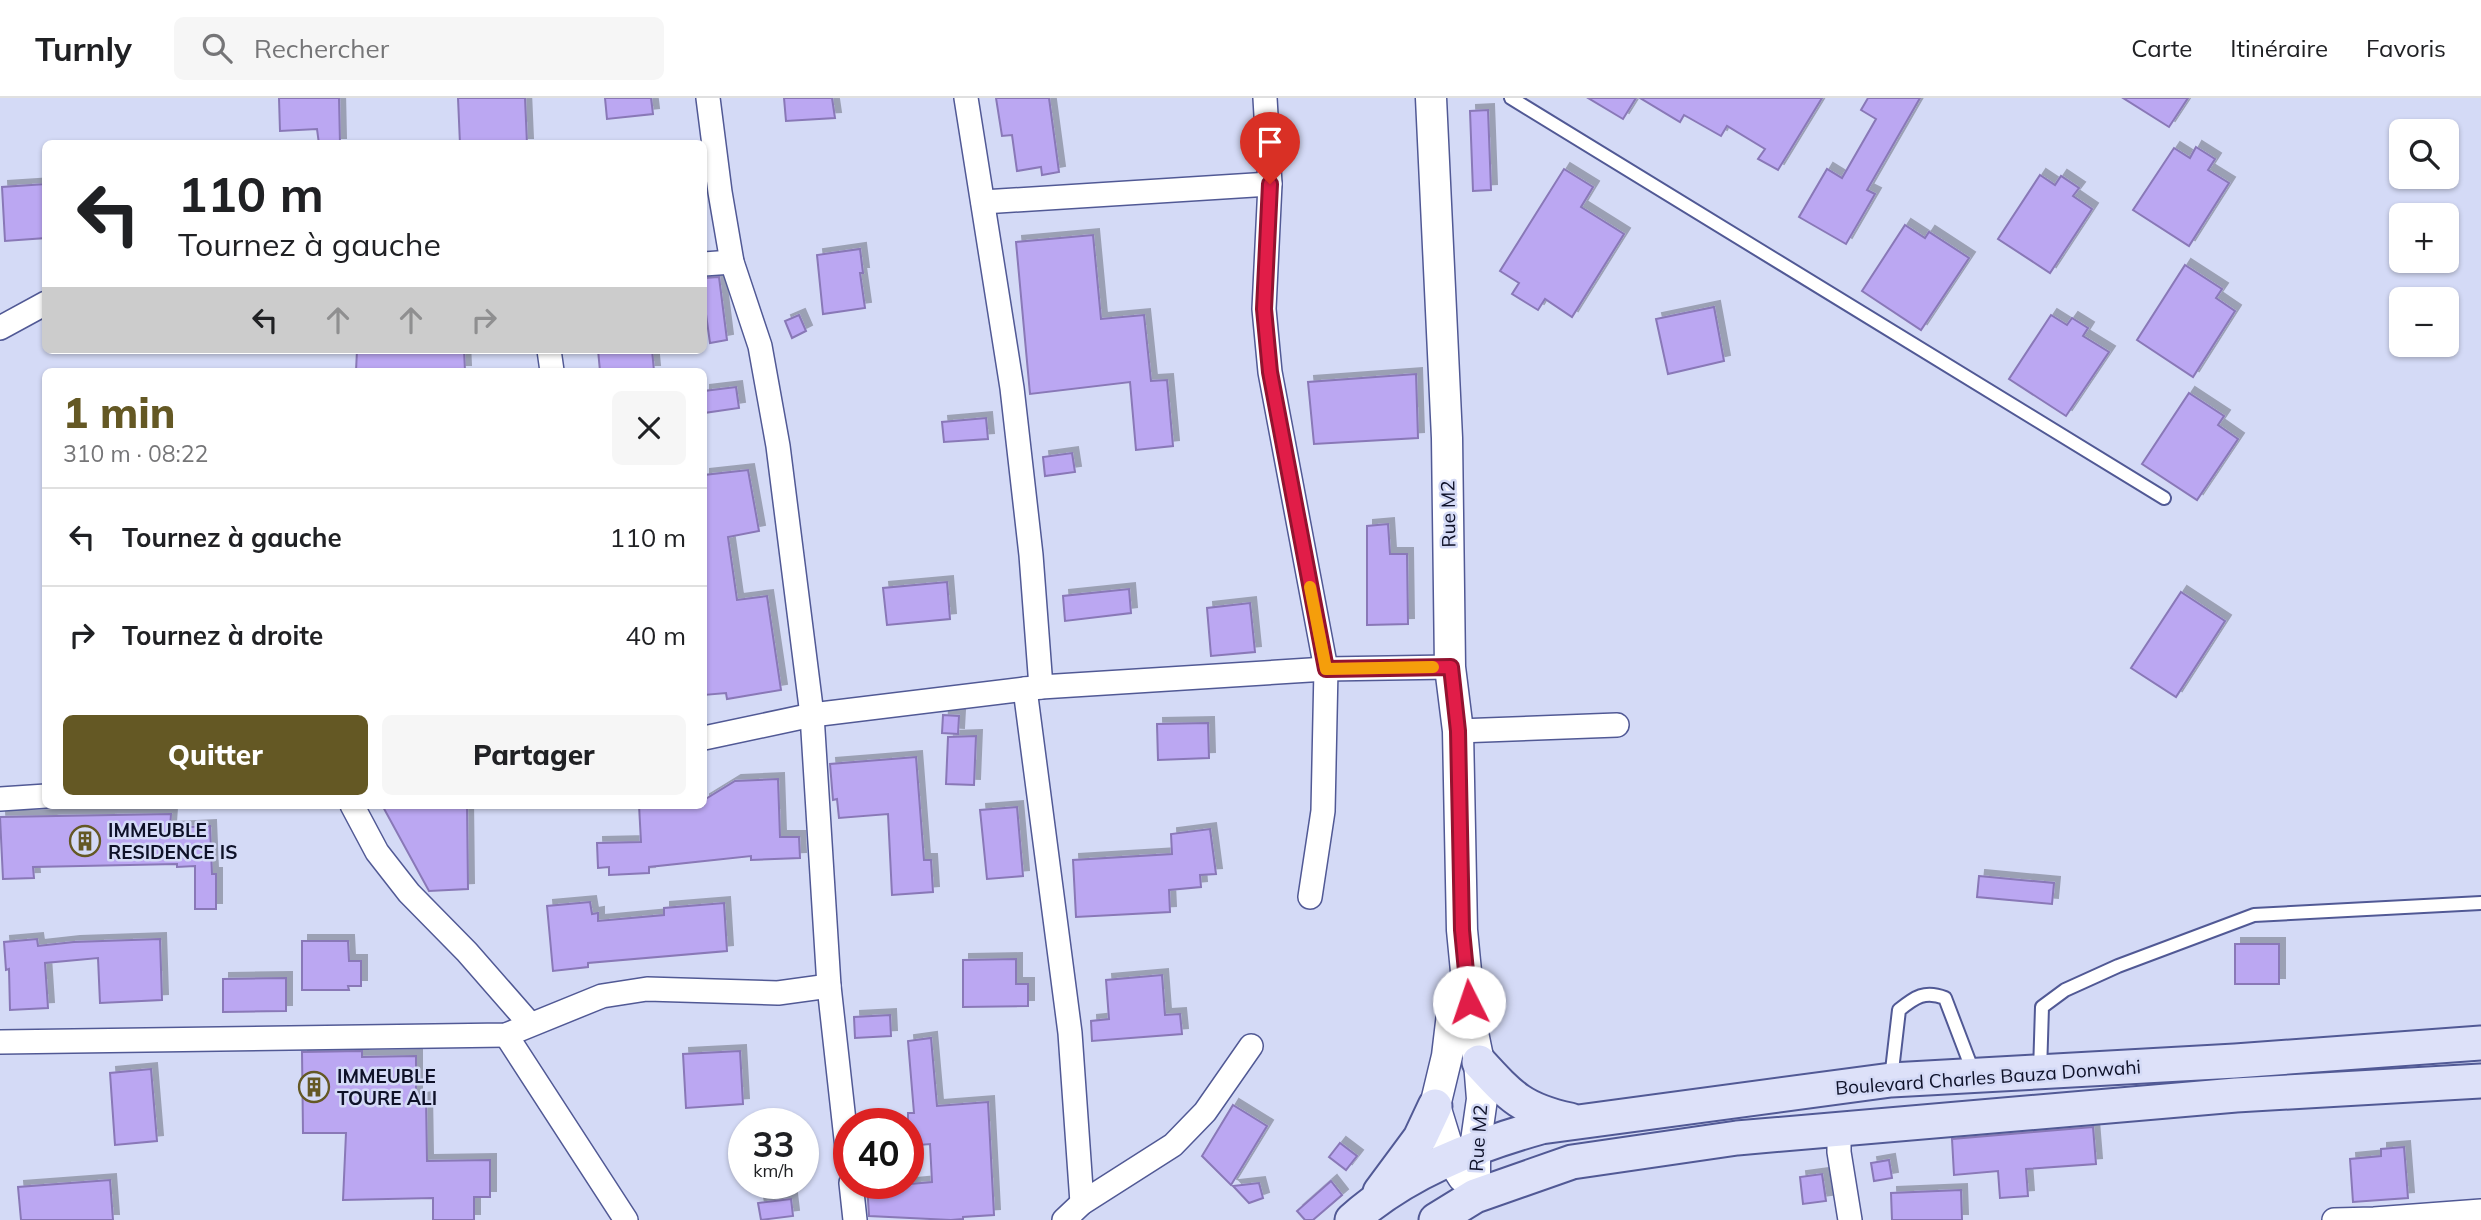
<!DOCTYPE html>
<html lang="fr">
<meta charset="utf-8">
<style>
body{margin:0;font-family:Mulish,sans-serif;background:#f6f6f6;color:#202124;height:100vh;display:flex;flex-direction:column;font-size:26px;white-space:nowrap}
*{box-sizing:border-box;margin:0}
p{font-size:23px;color:#757577}
.icon{flex:none;width:38px;height:38px;fill:none;stroke:currentColor;stroke-width:2;stroke-linecap:round;stroke-linejoin:round}
.map{position:relative;flex:1;overflow:hidden}
.panel{position:absolute;left:42px;top:270px;width:665px;height:441px;display:flex;flex-direction:column;background:#fff;border-radius:10px;box-shadow:0 2px 5px #0004}
.panel>*{flex:none}
.banner{position:absolute;left:42px;top:42px;width:665px;height:214px;border-radius:10px;box-shadow:0 2px 5px #0004;background:#fff;color:#202124;overflow:hidden}
.controls{position:absolute;left:2389px;top:21px;display:grid;gap:14px}
.controls a{display:grid;place-items:center;width:70px;height:70px;border-radius:10px;background:#fff;box-shadow:0 2px 5px #0004;font-size:35px}
.speed{position:absolute;left:728px;top:1010px;display:flex;gap:14px;font-size:35px;font-weight:700;text-align:center}
.speed>*{display:grid;place-content:center;width:91px;height:91px;border-radius:50%;background:#fff;box-shadow:0 2px 5px #0004;line-height:1}
.speed small{font-size:18px;font-weight:400}
.speed .limit{border:10px solid #d22;background:#fff;color:#111}
.pin{position:absolute;display:grid;place-items:center;width:60px;height:60px;color:#fff;margin:-72px -30px;border-radius:50% 50% 50% 0;rotate:-45deg;box-shadow:0 0 7px #0007}
.pin .icon{rotate:45deg}
.me{position:absolute;width:77px;margin:-38px;rotate:356deg;stroke-linejoin:round;filter:drop-shadow(0 0 5px #0008)}
.turn{display:flex;align-items:center;gap:24px;height:147px;padding:0 21px;font-size:32px}
.turn .icon{width:91px;height:91px;stroke-width:2.5}
.turn b{display:block;font-size:49px;line-height:60px}
.lanes{display:flex;align-items:center;height:66px;padding:0 21px;background:#0003;justify-content:center;gap:35px;direction:ltr}
.lanes .off{opacity:.35}
.round{display:grid;place-items:center;flex:none;width:74px;height:74px;border-radius:10px;background:#f6f6f6}
.overview{display:flex;align-items:center;justify-content:space-between;height:119px;padding:0 21px}
h1{font-size:42px;font-weight:800;line-height:52px;color:#645824}
.button{display:flex;gap:14px;margin-top:auto;padding:14px 21px}
.button a{flex:1;height:80px;border-radius:10px;background:#645824;color:#fff;font-size:28px;font-weight:800;line-height:80px;text-align:center}
.button a+a{background:#f6f6f6;color:#202124}
ul{padding:0;list-style:none}
li{display:flex;align-items:center;gap:21px;height:98px;padding:0 21px;border-top:2px solid #e0e0e0}
li div{flex:1}
li b{display:block;font-size:26px}
li em{font-style:normal}
header{display:flex;align-items:center;gap:42px;box-sizing:border-box;height:98px;padding:0 35px;background:#fff;border-bottom:2px solid #e0e0e0}
header strong{font-size:33px}
nav{display:flex;gap:38px;margin-inline-start:auto;font-size:24px}
.search{width:490px;height:63px;background:#f6f6f6;display:flex;align-items:center;gap:18px;box-sizing:border-box;padding:0 24px;border-radius:10px;color:#757577;font-size:26px}
.map>svg:first-child{display:block}
.building{fill:#bba7f2;stroke:#8978b7;stroke-width:2;filter:url(#shadow)}
.lines{fill:none;stroke-linecap:round;stroke-linejoin:round}
.service-casing{stroke:#515995;stroke-width:16}
.minor-casing{stroke:#515995;stroke-width:26}
.tertiary-casing{stroke:#515995;stroke-width:33}
.secondary-casing{stroke:#515995;stroke-width:37}
.service{stroke:#fff;stroke-width:12}
.minor{stroke:#fff;stroke-width:23}
.tertiary{stroke:#fff;stroke-width:30}
.secondary{stroke:#dde1f9;stroke-width:33}
.route-casing{stroke:#92132f;stroke-width:18}
.route{stroke:#e11d48;stroke-width:12}
.slow{stroke:#f59e0b;stroke-width:12}
.labels{text-anchor:middle;dominant-baseline:central;stroke-width:5;stroke-linejoin:round;paint-order:stroke}
.street-label{font-size:19px;fill:#0e1128;stroke:#d4daf6}
.poi-label{font-size:19px;font-weight:bold;fill:#0e1128;stroke:#d4daf6;text-anchor:start}
</style>
<header>
<strong>Turnly</strong>
<div class="search"><svg class="icon" aria-label="search" viewBox="0 0 24 24"><circle cx="10" cy="10" r="6"/><path d="M15 15l6 6"/></svg>Rechercher</div>
<nav><a>Carte</a><a>Itinéraire</a><a>Favoris</a></nav>
</header>
<div class="map">
<svg width="2481" height="1122" viewBox="0 0 2481 1122">
<defs>
<filter id="shadow"><feDropShadow dx="6" dy="-6" stdDeviation="0" flood-color="#0004"/></filter>
</defs>
<rect width="100%" height="100%" fill="#d4daf6"/>
<!-- building -->
<g class="building">
<polygon points="279,0 339,0 340,46 319,46 317,31 280,33"/>
<polygon points="458,0 525,0 527,46 460,46"/>
<polygon points="605,0 651,0 653,16 607,21"/>
<polygon points="784,0 832,0 835,20 786,23"/>
<polygon points="996,0 1049,0 1059,74 1042,77 1041,69 1017,73 1012,37 1002,38"/>
<polygon points="1588,0 1636,0 1623,21"/>
<polygon points="1640,0 1822,0 1778,72 1758,61 1765,51 1727,28 1721,38 1684,17 1680,24"/>
<polygon points="1868,0 1920,0 1867,92 1875,96 1846,146 1799,119 1827,71 1842,80 1876,21 1861,12"/>
<polygon points="2123,0 2188,0 2169,29"/>
<polygon points="1488,12 1491,92 1473,93 1470,13"/>
<polygon points="2196,49 2215,61 2208,72 2229,85 2189,148 2133,112 2174,50 2190,60"/>
<polygon points="1564,71 1593,89 1581,109 1624,136 1572,219 1545,201 1538,212 1512,196 1519,185 1500,173"/>
<polygon points="2040,77 2055,87 2061,78 2079,90 2073,98 2092,111 2050,175 1998,141"/>
<polygon points="46,86 46,140 5,143 2,89"/>
<polygon points="1905,127 1925,140 1929,134 1969,160 1921,232 1862,193"/>
<polygon points="1093,137 1101,221 1144,217 1151,283 1167,282 1173,348 1136,352 1130,284 1030,296 1016,144"/>
<polygon points="860,151 863,175 860,175 865,210 823,216 817,157"/>
<polygon points="2185,167 2222,191 2216,200 2235,213 2193,279 2137,242"/>
<polygon points="719,179 727,242 710,245 704,202 704,180"/>
<polygon points="1714,209 1724,263 1668,276 1656,221"/>
<polygon points="799,217 806,233 792,240 785,223"/>
<polygon points="2051,217 2067,227 2072,220 2088,230 2083,238 2109,254 2066,318 2009,281"/>
<polygon points="357,252 464,252 465,273 356,273"/>
<polygon points="598,252 652,252 654,273 600,273"/>
<polygon points="1416,276 1418,340 1314,346 1308,284"/>
<polygon points="736,289 739,310 704,315 704,293"/>
<polygon points="2189,295 2224,318 2218,327 2238,341 2197,402 2142,366"/>
<polygon points="986,320 988,341 944,344 942,324"/>
<polygon points="1072,355 1075,374 1045,378 1043,359"/>
<polygon points="748,372 759,433 728,439 737,502 767,498 781,592 727,601 726,595 704,597 704,377"/>
<polygon points="1388,426 1390,456 1407,456 1408,526 1367,527 1367,428"/>
<polygon points="947,484 950,521 887,527 883,490"/>
<polygon points="1129,491 1131,515 1065,523 1063,498"/>
<polygon points="2181,494 2225,523 2176,599 2131,570"/>
<polygon points="1250,505 1255,554 1211,558 1207,510"/>
<polygon points="943,617 959,618 958,636 942,635"/>
<polygon points="1208,625 1209,660 1158,662 1157,626"/>
<polygon points="976,638 974,687 946,686 948,639"/>
<polygon points="916,659 924,762 931,762 933,794 892,797 888,716 839,720 837,701 833,702 830,666"/>
<polygon points="778,681 780,739 799,739 800,760 751,762 751,758 649,769 649,775 609,777 609,769 598,770 597,745 641,744 639,707 704,707 704,702 735,683"/>
<polygon points="382,707 467,707 468,791 429,793"/>
<polygon points="1017,709 1023,778 987,781 980,712"/>
<polygon points="171,716 170,730 210,728 212,776 216,776 216,811 195,811 195,768 177,769 177,766 33,769 34,780 3,781 0,719"/>
<polygon points="1210,731 1216,776 1200,777 1201,789 1169,792 1170,814 1076,819 1073,762 1172,756 1171,736"/>
<polygon points="1979,778 2054,785 2052,806 1977,799"/>
<polygon points="590,804 592,816 598,815 598,823 664,817 664,810 724,805 727,853 588,865 588,869 553,873 547,808"/>
<polygon points="37,841 38,848 74,844 160,841 162,902 100,905 98,860 45,865 48,910 10,912 9,871 6,872 4,844"/>
<polygon points="302,843 348,843 349,863 361,863 361,888 348,888 349,892 302,892"/>
<rect x="2235" y="846" width="44" height="40"/>
<polygon points="1016,861 1016,886 1028,886 1028,908 963,909 963,862"/>
<polygon points="1162,877 1165,917 1180,916 1182,936 1092,943 1091,923 1109,921 1106,882"/>
<polygon points="286,880 286,913 223,914 223,881"/>
<polygon points="890,917 891,938 855,940 854,919"/>
<polygon points="931,940 937,1008 988,1004 994,1117 963,1119 963,1121 951,1122 869,1118 867,1085 899,1085 899,1087 932,1084 930,1046 908,1048 908,1015 914,1015 908,943"/>
<polygon points="362,953 362,959 416,958 416,1002 426,1000 427,1063 490,1062 490,1099 474,1099 474,1122 433,1122 433,1100 343,1102 346,1035 303,1035 302,954"/>
<polygon points="740,953 743,1006 686,1010 683,956"/>
<polygon points="151,971 157,1043 115,1047 110,975"/>
<polygon points="1233,1007 1267,1028 1231,1087 1202,1058"/>
<polygon points="2093,1029 2096,1066 2026,1071 2028,1098 2000,1100 1998,1073 1954,1077 1952,1041"/>
<polygon points="1340,1045 1357,1058 1346,1072 1329,1059"/>
<polygon points="2404,1049 2408,1100 2353,1104 2350,1061 2381,1058 2381,1051"/>
<polygon points="1889,1062 1892,1080 1874,1083 1871,1065"/>
<polygon points="1822,1076 1826,1103 1803,1106 1800,1079"/>
<polygon points="110,1082 113,1122 21,1122 18,1089"/>
<polygon points="1331,1083 1342,1097 1313,1122 1305,1122 1297,1113"/>
<polygon points="1259,1085 1263,1100 1249,1105 1233,1088"/>
<polygon points="1961,1092 1962,1122 1892,1122 1891,1095"/>
<polygon points="791,1101 793,1118 761,1122 758,1105"/>
</g>
<g class="lines">
<!-- service casing -->
<g class="service-casing">
<g id="service">
<polyline points="1511,0 2164,400"/>
<polyline points="2040,974 2042,909 2065,892 2118,868 2254,817 2481,805"/>
<path d="M1891,981L1899,912C1915,899 1925,892 1945,900L1974,976"/>
</g>
</g>
<!-- minor casing -->
<g class="minor-casing">
<g id="minor">
<polyline points="708,0 720,94 732,164 760,248 778,348 812,617 829,888 849,1068"/>
<polyline points="966,0 1012,290 1031,457 1041,589"/>
<polyline points="1265,0 1270,86 1264,211 1270,274 1326,571 1323,713 1310,799"/>
<polyline points="983,104 1270,86"/>
<polyline points="704,166 732,164"/>
<polyline points="0,230 46,205"/>
<polyline points="549,252 552,273"/>
<polyline points="1025,591 1070,935 1082,1105"/>
<polyline points="1458,633 1617,627"/>
<polyline points="704,640 812,617 1041,589 1326,571 1450,569"/>
<polyline points="0,701 46,698"/>
<polyline points="352,707 377,754 409,795 467,854 530,926"/>
<polyline points="506,937 626,1122"/>
<polyline points="0,944 506,937 602,898 647,891 778,895 829,888"/>
<polyline points="1839,1031 1839,1054 1850,1122"/>
<polyline points="851,1085 855,1122"/>
<polyline points="1064,1122 1082,1105 1173,1047 1205,1014 1251,948"/>
<polyline points="2334,1122 2374,1121 2481,1113"/>
</g>
</g>
<!-- tertiary casing -->
<g class="tertiary-casing">
<g id="tertiary">
<polyline points="1431,0 1447,340 1450,569 1458,633 1462,832 1471,925 1479,964 1482,1001 1475,1050 1475,1098"/>
<polyline points="1455,891 1447,958 1435,1008 1451,1060 1463,1079"/>
</g>
</g>
<!-- secondary casing -->
<g class="secondary-casing">
<g id="secondary">
<path d="M1479,964C1511,999 1523,1012 1570,1022"/>
<polyline points="1380,1094 1420,1040 1435,1008"/>
<path d="M1352,1122C1405,1075 1473,1048 1541,1029L1891,982L2235,963L2481,945"/>
<polyline points="1436,1122 1475,1098 1572,1064 1737,1040 2236,997 2481,983"/>
</g>
</g>
<!-- service -->
<use href="#service" class="service"/>
<!-- minor -->
<use href="#minor" class="minor"/>
<!-- tertiary -->
<use href="#tertiary" class="tertiary"/>
<!-- secondary -->
<use href="#secondary" class="secondary"/>
</g>
<g class="lines">
<!-- route casing -->
<g class="route-casing">
<polyline id="route" points="1270,86 1264,211 1270,274 1326,571 1451,569 1458,633 1462,832 1469,904"/>
</g>
<!-- route -->
<use href="#route" class="route"/>
<!-- slow -->
<polyline class="slow" points="1310,489 1326,571 1433,569"/>
</g>
<!-- icons -->
<defs>
<g id="building-ring" transform="scale(1.575)"><circle r="9.5" fill="#d4daf6" stroke="#645824" stroke-width="1.5"/><path d="M-4-6H4V6H1V3H-1V6H-4ZM-2.5-4.3h1.7v1.8h-1.7ZM.8-4.3h1.7v1.8H.8ZM-2.5-1h1.7V.8h-1.7ZM.8-1h1.7V.8H.8Z" fill="#645824"/></g>
</defs>
<g fill-rule="evenodd">
<use href="#building-ring" x="85" y="743"/>
<use href="#building-ring" x="314" y="989"/>
</g>
<g class="labels">
<!-- street labels -->
<g class="street-label">
<text transform="translate(1448 416) rotate(-91)">Rue M2</text>
<text transform="translate(1988 979) rotate(-4)">Boulevard Charles Bauza Donwahi</text>
<text transform="translate(1478 1040) rotate(-86)">Rue M2</text>
</g>
<!-- poi labels -->
<g class="poi-label">
<text x="108" y="732">IMMEUBLE<tspan x="108" dy="22">RESIDENCE IS</tspan></text>
<text x="337" y="978">IMMEUBLE<tspan x="337" dy="22">TOURE ALI</tspan></text>
</g>
</g>
</svg>
<div class="controls">
<a><svg class="icon" aria-label="search" viewBox="0 0 24 24"><circle cx="10" cy="10" r="6"/><path d="M15 15l6 6"/></svg></a>
<a>+</a>
<a>−</a>
</div>
<div class="speed"><div>33<small>km/h</small></div><div class="limit">40</div></div>
<div class="pin" style="left:1270px;top:86px;background:#d93025"><svg class="icon" aria-label="arrive" viewBox="0 0 24 24"><path d="M6 21V4h12l-3 4 3 4H6"/></svg></div>
<svg class="me" style="left:1469px;top:904px" viewBox="-20 -20 40 40"><circle r="19" fill="#fff"/><path d="M0-13L10 11 0 6-10 11z" fill="#e11d48"/></svg>
<div class="banner">
<div class="turn"><svg class="icon" aria-label="left" viewBox="0 0 24 24"><path d="M17 20v-9H6M10 6l-5 5 5 5"/></svg><div><b>110 m</b>Tournez à gauche</div></div>
<div class="lanes"><svg class="icon" aria-label="left" viewBox="0 0 24 24"><path d="M17 20v-9H6M10 6l-5 5 5 5"/></svg><svg class="icon off" aria-label="ahead" viewBox="0 0 24 24"><path d="M12 20V5M6 11l6-6 6 6"/></svg><svg class="icon off" aria-label="ahead" viewBox="0 0 24 24"><path d="M12 20V5M6 11l6-6 6 6"/></svg><svg class="icon off" aria-label="right" viewBox="0 0 24 24"><path d="M7 20v-9h11M14 6l5 5-5 5"/></svg></div>
</div>
<section class="panel">
<div class="overview"><div><h1>1 min</h1><p>310 m · 08:22</p></div><a class="round"><svg class="icon" aria-label="close" viewBox="0 0 24 24"><path d="M6 6l12 12M18 6L6 18"/></svg></a></div>
<ul>
<li><svg class="icon" aria-label="left" viewBox="0 0 24 24"><path d="M17 20v-9H6M10 6l-5 5 5 5"/></svg><div><b>Tournez à gauche</b></div><em>110 m</em></li>
<li><svg class="icon" aria-label="right" viewBox="0 0 24 24"><path d="M7 20v-9h11M14 6l5 5-5 5"/></svg><div><b>Tournez à droite</b></div><em>40 m</em></li>
</ul>
<div class="button"><a>Quitter</a><a>Partager</a></div>
</section>
</div>
